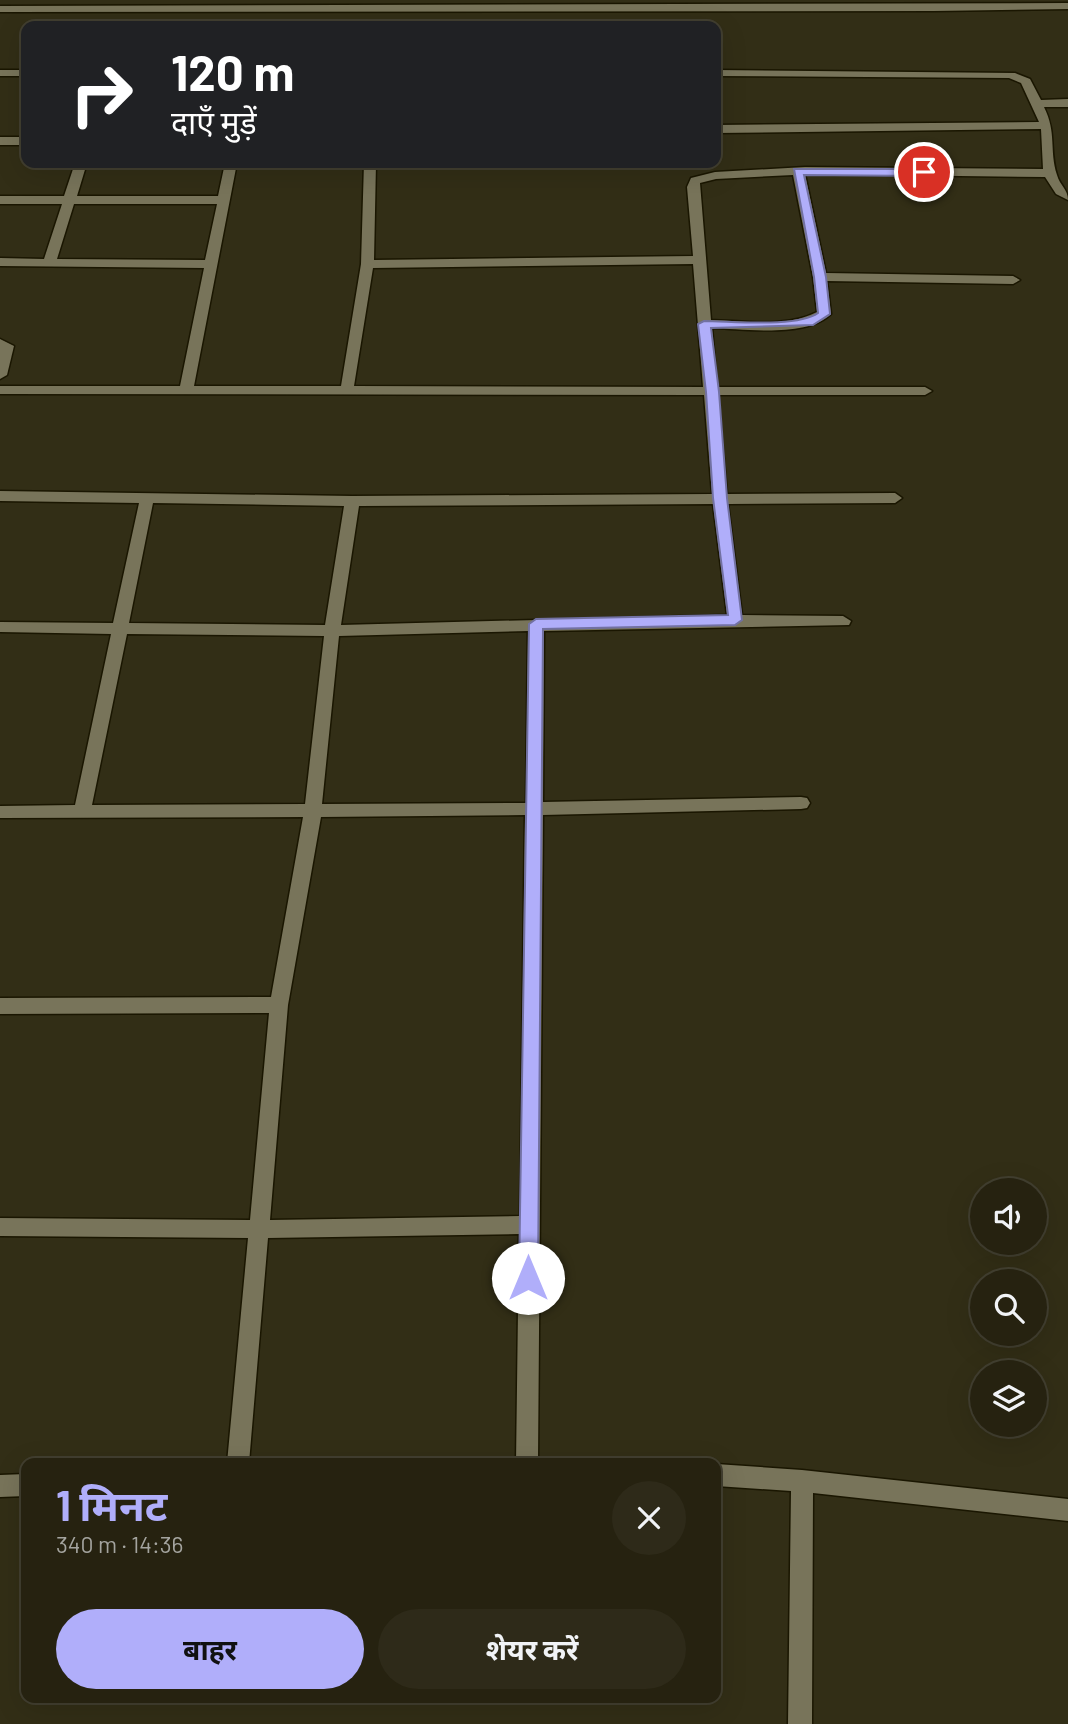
<!DOCTYPE html>
<html lang="hi">
<meta charset="utf-8">
<style>
body{margin:0;font-family:Barlow,"Noto Sans Devanagari",sans-serif;background:#2e2a19;color:#f1f3f6;height:100vh;display:flex;flex-direction:column;font-size:26px;white-space:nowrap}
*{box-sizing:border-box;margin:0}
p{font-size:23px;color:#a4a49f}
.icon{flex:none;width:38px;height:38px;fill:none;stroke:currentColor;stroke-width:2;stroke-linecap:round;stroke-linejoin:round}
.map{position:relative;flex:1;overflow:hidden}
.panel{position:absolute;left:21px;top:1458px;width:700px;height:245px;display:flex;flex-direction:column;background:#262210;border-radius:14px;box-shadow:0 7px 28px #0002,0 0 0 2px #423f30}
.panel>*{flex:none}
.guide{position:absolute;left:21px;top:21px;width:700px;height:147px;border-radius:14px;box-shadow:0 7px 28px #0002,0 0 0 2px #423f30;background:#202124;color:#fff;overflow:hidden}
.fabs{position:absolute;left:970px;top:1178px;display:grid;gap:14px}
.fabs a{display:grid;place-items:center;width:77px;height:77px;border-radius:50%;background:#262210;box-shadow:0 7px 28px #0002,0 0 0 2px #423f30;font-size:35px}
.pin{position:absolute;display:grid;place-items:center;width:60px;height:60px;color:#fff;margin:-30px;border:4px solid #fff;border-radius:50%;box-shadow:0 2px 7px #0007}
.me{position:absolute;width:77px;margin:-38px;rotate:0deg;stroke-linejoin:round;filter:drop-shadow(0 0 5px #0008)}
.turn{display:flex;align-items:center;gap:24px;height:147px;padding:0 35px;font-size:32px}
.turn .icon{width:91px;height:91px;stroke-width:2.5}
.turn b{display:block;font-size:49px;line-height:60px}
.round{display:grid;place-items:center;flex:none;width:74px;height:74px;border-radius:37px;background:#2e2a19}
.headline{display:flex;align-items:center;justify-content:space-between;height:119px;padding:0 35px}
h1{font-size:42px;font-weight:700;line-height:52px;color:#b0aefa}
.primary-button{display:flex;gap:14px;margin-top:auto;padding:14px 35px}
.primary-button a{flex:1;height:80px;border-radius:42px;background:#b0aefa;color:#111;font-size:28px;font-weight:700;line-height:80px;text-align:center}
.primary-button a+a{background:#2e2a19;color:#f1f3f6}
.map>svg:first-child{display:block}
.lines{fill:none;stroke-linecap:round;stroke-linejoin:round}
.street-casing{stroke:#1a1601;stroke-width:3}
.street{fill:#78745a;fill-rule:evenodd}
.route{fill:#b0aefa;stroke:#7271a2;stroke-width:2}
</style>
<div class="map">
<svg width="1068" height="1724" viewBox="0 0 1068 1724">
<rect width="100%" height="100%" fill="#322e16"/>
<g class="lines">
<!-- street casing -->
<g class="street-casing">
<g id="street">
<polygon points="1068,3 1068,9 934,11 0,12 0,6"/>
<rect x="0" y="70" width="26" height="6"/>
<path d="M716,70L1015,73L1030,79L1041,100L1068,99V107H1044C1057,133 1049,150 1057,175C1060,186 1068,189 1068,200L1056,194L1045,177L805,174L826,273L1013,276L1020,280L1013,284L827,281L831,314C807,338 744,329 712,328L717,387H925L932,391L925,395H718L727,494L895,493L902,498L895,503L728,504L742,615L843,616L851,621L849,625L544,631L543,802L801,797L807,798L810,803L807,808L801,809L543,815L538,1463H516L519,1234L268,1238L249,1463H227L248,1238L0,1236V1218L250,1220L269,1013L0,1014V998L271,997L303,817L0,818V806L75,805L111,634L0,632V622L113,623L139,503L0,501V491L352,496L712,494L704,395L0,394V386H180L204,268L0,266V258L44,259L62,204H0V196H64L75,163H87L77,196H218L225,163H237L194,386H341L361,264L364,163H376L374,260L693,256L687,187L691,178L715,172L805,167L1043,169L1041,129L716,133V125L1039,122L1021,83L1009,78L716,76ZM793,175L813,277L817,312C786,328 745,321 711,320L700,183L716,179ZM74,204H217L205,260L57,259ZM693,264L703,387L354,386L373,268ZM153,503L344,506L325,625L129,623ZM713,504L727,615L341,625L359,506ZM528,631L526,803L322,804L339,636ZM127,634L324,636L305,804L92,805ZM525,815L520,1216L270,1220L288,1005L321,817Z"/>
<rect x="0" y="137" width="26" height="8"/>
<polygon points="0,339 14,346 7,375 0,379"/>
<polygon points="716,1464 802,1470 1068,1499 1068,1521 813,1493 812,1724 788,1724 791,1491 716,1486"/>
<polygon points="26,1474 26,1496 0,1497 0,1475"/>
</g>
</g>
<!-- street -->
<use href="#street" class="street"/>
</g>
<!-- route -->
<path class="route" d="M794,169H924L930,172L924,176L804,175L826,277L830,314L813,325L711,328L719,392L727,498L742,620L735,625L543,629L538,1278L535,1284L528,1287L522,1284L519,1278L529,624L536,619L728,615L713,498L706,392L698,324L704,321C732,321 797,328 818,313L814,277Z"/>
</svg>
<div class="fabs">
<a><svg class="icon" aria-label="sound" viewBox="0 0 24 24"><path d="M4 9h4l5-4v14l-5-4H4zM17 9q2 3 0 6"/></svg></a>
<a><svg class="icon" aria-label="search" viewBox="0 0 24 24"><circle cx="10" cy="10" r="6"/><path d="M15 15l6 6"/></svg></a>
<a><svg class="icon" aria-label="layers" viewBox="0 0 24 24"><path d="M12 4l9 5-9 5-9-5zM3 14l9 5 9-5"/></svg></a>
</div>
<div class="pin" style="left:924px;top:172px;background:#d93025"><svg class="icon" aria-label="arrive" viewBox="0 0 24 24"><path d="M6 21V4h12l-3 4 3 4H6"/></svg></div>
<svg class="me" style="left:528px;top:1278px" viewBox="-20 -20 40 40"><circle r="19" fill="#fff"/><path d="M0-13L10 11 0 6-10 11z" fill="#b0aefa"/></svg>
<div class="guide">
<div class="turn"><svg class="icon" aria-label="right" viewBox="0 0 24 24"><path d="M7 20v-9h11M14 6l5 5-5 5"/></svg><div><b>120 m</b>दाएँ मुड़ें</div></div>
</div>
<section class="panel">
<div class="headline"><div><h1>1 मिनट</h1><p>340 m · 14:36</p></div><a class="round"><svg class="icon" aria-label="close" viewBox="0 0 24 24"><path d="M6 6l12 12M18 6L6 18"/></svg></a></div>
<div class="primary-button"><a>बाहर</a><a>शेयर करें</a></div>
</section>
</div>
